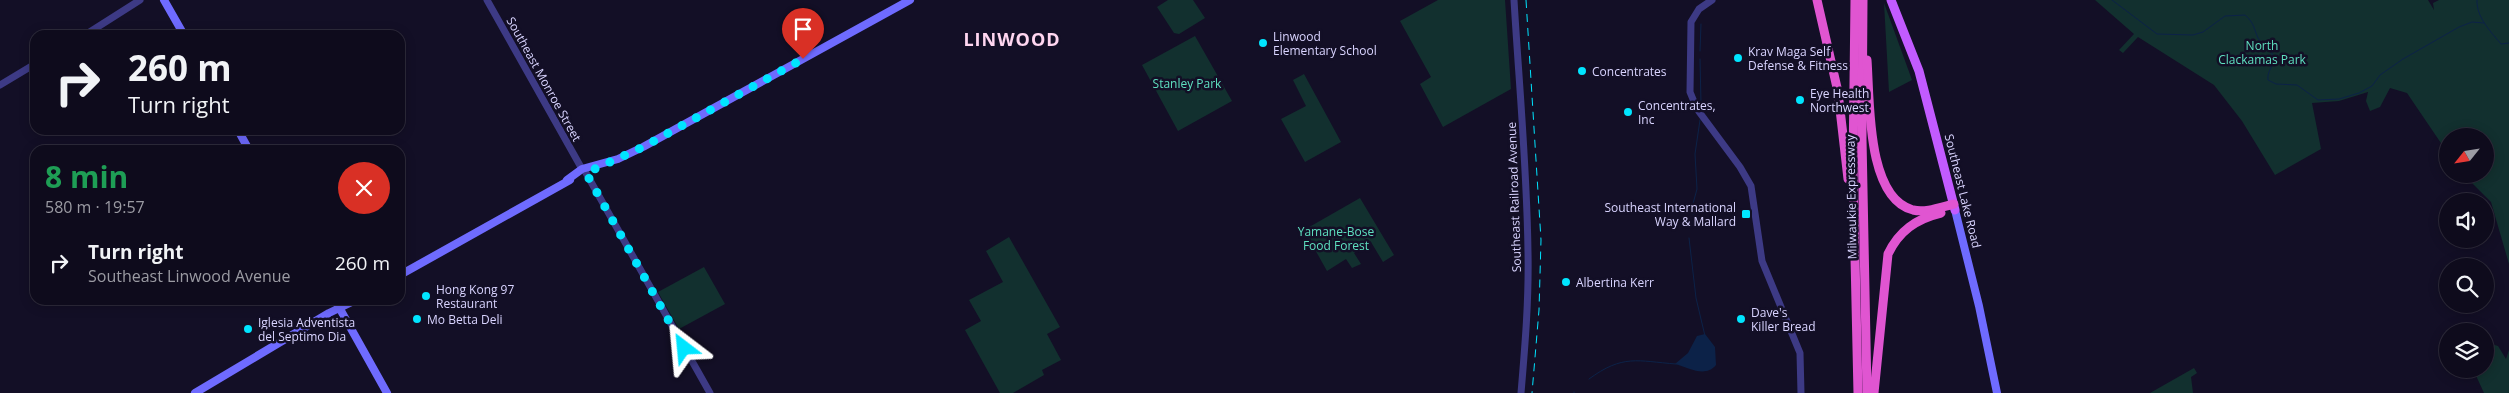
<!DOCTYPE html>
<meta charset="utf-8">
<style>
body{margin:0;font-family:"Open Sans",sans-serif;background:#171425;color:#f1f3f6;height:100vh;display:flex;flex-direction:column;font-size:19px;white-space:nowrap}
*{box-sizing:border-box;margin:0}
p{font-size:16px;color:#9b9ba3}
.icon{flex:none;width:28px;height:28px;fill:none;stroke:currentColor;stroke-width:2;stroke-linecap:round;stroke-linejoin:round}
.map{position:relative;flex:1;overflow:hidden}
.details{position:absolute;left:30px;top:145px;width:375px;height:160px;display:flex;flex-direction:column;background:#0e0b1c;border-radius:15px;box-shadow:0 2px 12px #0003,0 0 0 1px #2e2b3b}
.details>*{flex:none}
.guide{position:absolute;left:30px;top:30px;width:375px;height:105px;border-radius:15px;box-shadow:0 2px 12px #0003,0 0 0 1px #2e2b3b;background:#0e0b1c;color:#f1f3f6;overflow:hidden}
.needle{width:32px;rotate:240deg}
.controls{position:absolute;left:2439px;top:128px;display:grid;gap:10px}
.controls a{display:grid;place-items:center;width:55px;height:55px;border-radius:50%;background:#0e0b1c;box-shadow:0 2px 12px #0003,0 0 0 1px #2e2b3b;font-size:25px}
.pin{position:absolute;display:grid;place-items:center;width:42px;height:42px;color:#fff;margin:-51px -21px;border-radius:50% 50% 50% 0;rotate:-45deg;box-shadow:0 0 5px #0007}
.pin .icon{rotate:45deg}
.me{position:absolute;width:55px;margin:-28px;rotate:331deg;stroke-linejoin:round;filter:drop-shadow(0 0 4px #0008)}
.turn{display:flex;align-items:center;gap:18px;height:105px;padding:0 15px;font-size:22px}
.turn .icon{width:65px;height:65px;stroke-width:2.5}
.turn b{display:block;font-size:35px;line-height:42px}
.round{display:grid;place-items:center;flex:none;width:52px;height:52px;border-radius:26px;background:#171425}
.overview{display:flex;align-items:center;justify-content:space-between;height:85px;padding:0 15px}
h1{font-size:30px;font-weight:700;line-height:38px;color:#1e9e55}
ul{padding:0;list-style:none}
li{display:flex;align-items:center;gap:15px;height:65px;padding:0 15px}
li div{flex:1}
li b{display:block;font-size:19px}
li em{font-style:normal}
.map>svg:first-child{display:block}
.green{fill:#12302f}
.water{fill:#0c2248}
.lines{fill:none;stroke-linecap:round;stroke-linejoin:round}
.stream{stroke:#0c2248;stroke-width:1}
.tertiary{stroke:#3d3a85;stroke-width:7}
.secondary{stroke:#6f6bff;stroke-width:8}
.primary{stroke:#c25bff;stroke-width:9}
.trunk{stroke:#e055d1;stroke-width:9}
.rail{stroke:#00e5ff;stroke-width:1;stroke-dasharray:8 6;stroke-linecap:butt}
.route{stroke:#00e5ff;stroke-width:9;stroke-dasharray:0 16.2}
.poi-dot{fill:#00e5ff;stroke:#130f26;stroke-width:2}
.labels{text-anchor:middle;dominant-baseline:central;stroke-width:5;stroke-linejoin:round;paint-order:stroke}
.poi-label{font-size:12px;fill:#d9d4ff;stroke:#130f26;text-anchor:start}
.park-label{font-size:12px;fill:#5fe0c0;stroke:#130f26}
.street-label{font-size:12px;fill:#d9d4ff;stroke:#130f26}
.district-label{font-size:18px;font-weight:bold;letter-spacing:1px;fill:#ffd6f0;stroke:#130f26}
</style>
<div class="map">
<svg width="2509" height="393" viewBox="0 0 2509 393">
<rect width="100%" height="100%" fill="#130f26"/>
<!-- green -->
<g class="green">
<polygon points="1168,0 1193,0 1205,18 1179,34 1174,33 1157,7"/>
<polygon points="1438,0 1505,0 1511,89 1443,127 1420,84 1431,77 1400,21"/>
<polygon points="2095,0 2428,0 2434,10 2433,3 2439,0 2509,0 2509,264 2491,202 2463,174 2485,174 2485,136 2448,136 2447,152 2407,93 2390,88 2380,107 2370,111 2366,101 2368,92 2339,101 2312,103 2321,149 2275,175 2242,121 2214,85 2138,37 2123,53 2119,50 2134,34"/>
<polygon points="1884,3 1912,80 1889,92"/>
<polygon points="1195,36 1232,101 1178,131 1142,65"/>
<polygon points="1304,74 1341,142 1305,162 1281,119 1306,106 1293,80"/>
<polygon points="1360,198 1394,255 1383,262 1371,242 1354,253 1361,264 1352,268 1346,259 1327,271 1304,230"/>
<polygon points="1009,237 1060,327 1047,334 1061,360 1042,370 1044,375 1013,393 1000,393 965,330 981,321 969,300 1003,282 986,251"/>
<polygon points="704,267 725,304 679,329 658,292"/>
<polygon points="2485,342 2498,346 2506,359 2509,350 2509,393 2484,393 2473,369 2485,369"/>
<polygon points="2194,368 2197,373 2191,377 2193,393 2150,393"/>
</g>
<!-- water -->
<path class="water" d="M1705,334L1715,347L1716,365C1705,378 1690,368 1675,364L1688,353L1697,336Z"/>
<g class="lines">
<!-- stream -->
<g class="stream">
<path d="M2112,0L2157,34L2193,35L2203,32L2225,16L2245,15C2255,24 2253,27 2258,38C2263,47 2275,50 2273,61C2272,68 2267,72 2268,80L2276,84L2297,85L2318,100L2339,99L2359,93L2372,86L2380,75L2403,59L2459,27L2472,22L2484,23"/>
<path d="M2477,0C2476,17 2491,32 2501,44L2509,43"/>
<polyline points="1700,51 1701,24"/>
<polyline points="1700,59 1701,103"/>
<polyline points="1693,223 1694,216 1691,211 1697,189 1695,154 1700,120"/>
<polyline points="1689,238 1696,298 1705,336"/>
<path d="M1589,379C1623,354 1637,361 1676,364"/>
<polyline points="1574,393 1574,392"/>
</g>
<!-- tertiary -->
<g class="tertiary">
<polyline points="487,0 582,169"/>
<path d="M1514,0C1519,84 1527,168 1528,252C1529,299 1525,346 1521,393"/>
<polyline points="1712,0 1699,9 1691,22 1690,92 1697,109 1740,167 1751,186 1762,261 1800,353 1801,393"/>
<polyline points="85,35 140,0"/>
<polyline points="0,85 35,64"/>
<polyline points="586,173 710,393"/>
</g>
<!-- secondary -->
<g class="secondary">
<polyline points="164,0 184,35"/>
<polyline points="238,130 249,150"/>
<polyline points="567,180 582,169 618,159 643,147 910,0"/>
<polyline points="1955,210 1979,306 1997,393"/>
<polyline points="400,275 570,180"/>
<polyline points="335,300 387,393"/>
<polyline points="195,393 329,313 356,300"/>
</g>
<!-- primary -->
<polyline class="primary" points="1891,0 1919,71 1955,210"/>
<!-- trunk -->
<g class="trunk">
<polyline points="1817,0 1838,92 1848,179"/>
<polyline points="1855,0 1853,167 1858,393"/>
<polyline points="1863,0 1862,139 1867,393"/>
<path d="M1867,60C1870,99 1866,198 1913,210C1926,213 1941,207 1954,204"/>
<path d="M1874,393L1888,254C1899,231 1916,219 1941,213"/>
</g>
<!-- rail -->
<polyline class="rail" points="1526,0 1541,240 1539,310 1532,393"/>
</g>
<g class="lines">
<!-- route -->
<polyline class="route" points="684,348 586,173 643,147 803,59"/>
</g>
<!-- markers -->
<g class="poi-dot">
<circle cx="1263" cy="43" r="5"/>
<circle cx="1738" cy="58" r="5"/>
<circle cx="1582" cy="71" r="5"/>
<circle cx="1800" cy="100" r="5"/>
<circle cx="1628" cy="112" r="5"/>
<rect x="1741" y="209" width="10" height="10" rx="2.5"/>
<circle cx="1566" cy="282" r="5"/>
<circle cx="426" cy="296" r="5"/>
<circle cx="417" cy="319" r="5"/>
<circle cx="1741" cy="319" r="5"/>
<circle cx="248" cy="329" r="5"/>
</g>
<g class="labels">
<!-- poi labels -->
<g class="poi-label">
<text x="1273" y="36">Linwood<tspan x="1273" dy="14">Elementary School</tspan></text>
<text x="1748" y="51">Krav Maga Self<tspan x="1748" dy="14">Defense &amp; Fitness</tspan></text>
<text x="1592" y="71">Concentrates</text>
<text x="1810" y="93">Eye Health<tspan x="1810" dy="14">Northwest</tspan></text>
<text x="1638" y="105">Concentrates,<tspan x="1638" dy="14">Inc</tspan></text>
<text x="1736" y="207" text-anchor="end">Southeast International<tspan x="1736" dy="14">Way &amp; Mallard</tspan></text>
<text x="1576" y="282">Albertina Kerr</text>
<text x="436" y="289">Hong Kong 97<tspan x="436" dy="14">Restaurant</tspan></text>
<text x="1751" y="312">Dave's<tspan x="1751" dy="14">Killer Bread</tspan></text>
<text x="427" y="319">Mo Betta Deli</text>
<text x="258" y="322">Iglesia Adventista<tspan x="258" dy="14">del Septimo Dia</tspan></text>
</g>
<!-- park labels -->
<g class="park-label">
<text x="2262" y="45">North<tspan x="2262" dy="14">Clackamas Park</tspan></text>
<text x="1187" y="83">Stanley Park</text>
<text x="1336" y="231">Yamane-Bose<tspan x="1336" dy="14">Food Forest</tspan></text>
</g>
<!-- street labels -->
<g class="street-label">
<text transform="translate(544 79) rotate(61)">Southeast Monroe Street</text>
<text transform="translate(1963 191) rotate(76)">Southeast Lake Road</text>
<text transform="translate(1514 197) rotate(-92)">Southeast Railroad Avenue</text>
<text transform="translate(1851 197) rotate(-91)">Milwaukie Expressway</text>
</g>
<!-- district labels -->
<g class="district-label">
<text x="1012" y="39">LINWOOD</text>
</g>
</g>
</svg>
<div class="controls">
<a><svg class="needle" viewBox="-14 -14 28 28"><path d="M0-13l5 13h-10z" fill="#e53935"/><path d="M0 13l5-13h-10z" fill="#9b9ba3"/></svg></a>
<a><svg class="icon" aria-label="sound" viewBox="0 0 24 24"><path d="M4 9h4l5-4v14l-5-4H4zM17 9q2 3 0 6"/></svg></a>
<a><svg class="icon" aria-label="search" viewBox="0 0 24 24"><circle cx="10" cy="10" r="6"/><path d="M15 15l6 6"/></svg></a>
<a><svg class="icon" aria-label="layers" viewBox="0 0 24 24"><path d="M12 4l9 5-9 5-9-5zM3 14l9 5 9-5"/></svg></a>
</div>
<div class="pin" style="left:803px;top:59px;background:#d93025"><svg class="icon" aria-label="arrive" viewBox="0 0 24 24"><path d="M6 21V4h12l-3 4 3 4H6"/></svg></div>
<svg class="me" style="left:684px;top:348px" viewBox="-20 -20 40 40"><path d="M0-17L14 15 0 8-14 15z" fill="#00e5ff" stroke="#fff" stroke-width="4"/></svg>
<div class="guide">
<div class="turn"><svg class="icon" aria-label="right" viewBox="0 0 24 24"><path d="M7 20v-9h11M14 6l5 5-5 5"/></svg><div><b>260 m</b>Turn right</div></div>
</div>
<section class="details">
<div class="overview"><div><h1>8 min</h1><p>580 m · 19:57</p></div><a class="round" style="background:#d93025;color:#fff"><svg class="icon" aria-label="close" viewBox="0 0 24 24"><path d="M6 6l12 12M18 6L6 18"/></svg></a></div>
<ul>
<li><svg class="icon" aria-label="right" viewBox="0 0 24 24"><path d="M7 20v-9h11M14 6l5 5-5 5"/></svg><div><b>Turn right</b><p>Southeast Linwood Avenue</p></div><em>260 m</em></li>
</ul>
</section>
</div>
